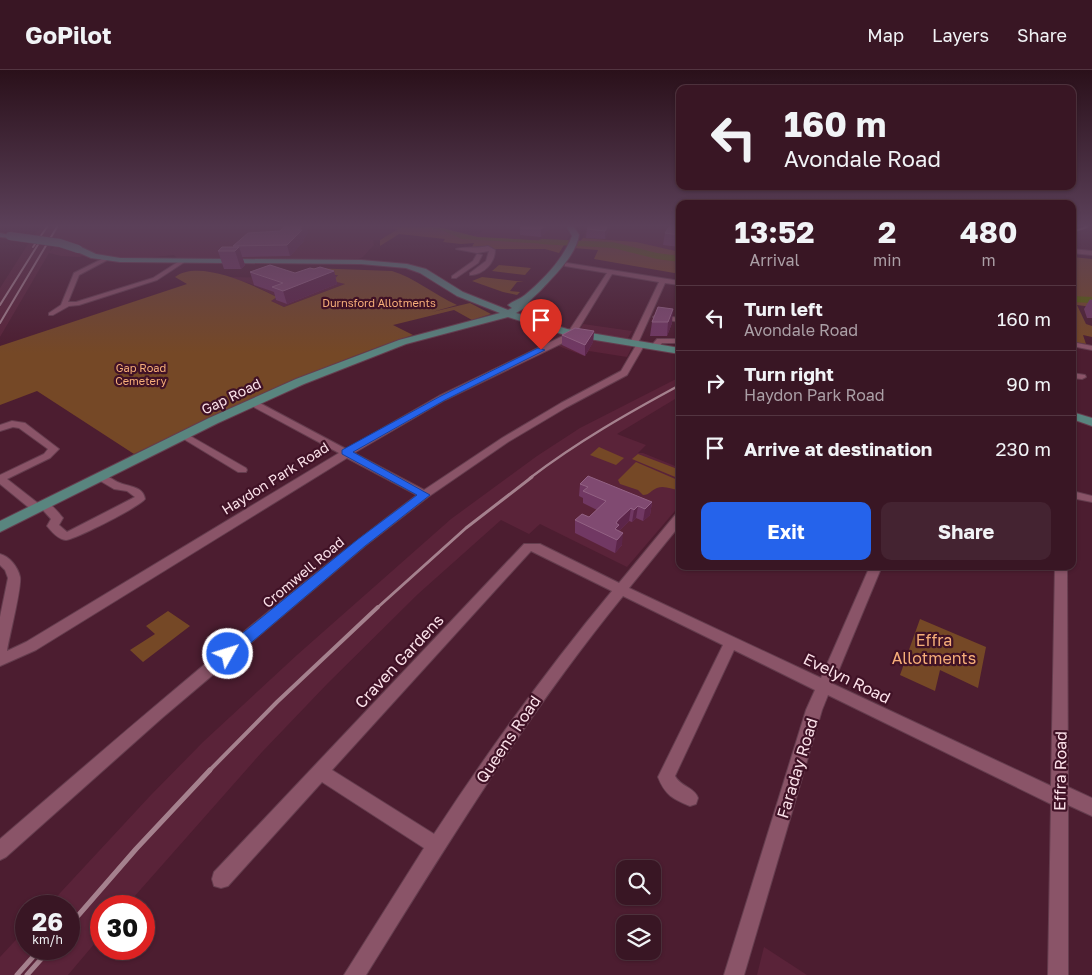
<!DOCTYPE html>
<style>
body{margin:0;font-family:"Golos Text",sans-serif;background:#442331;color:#f1f3f6;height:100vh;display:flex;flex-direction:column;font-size:19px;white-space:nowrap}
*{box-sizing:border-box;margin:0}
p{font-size:16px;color:#ab9fa6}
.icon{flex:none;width:28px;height:28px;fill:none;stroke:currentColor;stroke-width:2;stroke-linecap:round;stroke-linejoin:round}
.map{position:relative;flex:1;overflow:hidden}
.side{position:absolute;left:676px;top:130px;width:400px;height:370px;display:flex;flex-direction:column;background:#391624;border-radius:10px;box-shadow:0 1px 4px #0004,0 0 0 1px #533541}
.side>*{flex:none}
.hud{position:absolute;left:676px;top:15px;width:400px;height:105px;border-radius:10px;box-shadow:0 1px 4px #0004,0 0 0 1px #533541;background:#391624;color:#f1f3f6;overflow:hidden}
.fabs{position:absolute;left:616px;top:790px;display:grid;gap:10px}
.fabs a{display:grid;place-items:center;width:45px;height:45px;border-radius:10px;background:#391624;box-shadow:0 1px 4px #0004,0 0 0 1px #533541;font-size:25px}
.speed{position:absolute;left:15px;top:825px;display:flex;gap:10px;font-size:25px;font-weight:700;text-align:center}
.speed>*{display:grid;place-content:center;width:65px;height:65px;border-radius:50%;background:#391624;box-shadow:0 1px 4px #0004,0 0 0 1px #533541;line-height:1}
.speed small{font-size:12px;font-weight:400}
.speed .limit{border:8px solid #d22;background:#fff;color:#111}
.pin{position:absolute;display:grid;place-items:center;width:42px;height:42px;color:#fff;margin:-51px -21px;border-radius:50% 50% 50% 0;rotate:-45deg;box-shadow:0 0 5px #0007}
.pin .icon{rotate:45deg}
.me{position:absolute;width:55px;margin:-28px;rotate:51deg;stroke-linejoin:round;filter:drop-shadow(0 0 4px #0008)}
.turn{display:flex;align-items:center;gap:18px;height:105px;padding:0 25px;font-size:22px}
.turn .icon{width:65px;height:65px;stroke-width:2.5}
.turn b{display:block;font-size:35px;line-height:42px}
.eta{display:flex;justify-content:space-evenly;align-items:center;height:85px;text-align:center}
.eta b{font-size:30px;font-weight:700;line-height:35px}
.primary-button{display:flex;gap:10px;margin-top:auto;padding:10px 25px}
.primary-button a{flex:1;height:58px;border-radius:10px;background:#2563eb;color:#fff;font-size:20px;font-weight:700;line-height:58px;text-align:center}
.primary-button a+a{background:#442331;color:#f1f3f6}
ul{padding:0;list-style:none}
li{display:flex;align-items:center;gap:15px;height:65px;padding:0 25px;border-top:1px solid #533541}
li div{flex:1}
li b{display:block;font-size:19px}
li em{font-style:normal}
header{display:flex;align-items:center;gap:30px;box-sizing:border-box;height:70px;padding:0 25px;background:#391624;border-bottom:1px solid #533541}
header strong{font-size:24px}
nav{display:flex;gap:28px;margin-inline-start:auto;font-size:18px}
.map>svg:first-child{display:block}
.built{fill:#5a2339}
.green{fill:#754826}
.water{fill:#586305}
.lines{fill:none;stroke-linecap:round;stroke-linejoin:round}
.river{fill:#586305;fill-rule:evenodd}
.minor-casing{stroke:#653d4e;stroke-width:2}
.major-casing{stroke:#653d4e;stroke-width:2}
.minor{fill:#8a5468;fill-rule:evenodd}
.major{fill:#59857f;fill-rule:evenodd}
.rail-far4{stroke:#a5818e;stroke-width:2}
.rail-far3{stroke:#a5818e;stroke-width:2.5}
.rail-far2{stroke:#a5818e;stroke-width:3}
.rail-far1{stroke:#a5818e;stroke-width:4}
.rail{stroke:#a5818e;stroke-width:5}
.major-bridge-casing{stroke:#653d4e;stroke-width:9;stroke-linecap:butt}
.major-bridge{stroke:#59857f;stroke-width:8}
.wall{fill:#713863}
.shaded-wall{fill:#5c2549}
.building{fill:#804a71;stroke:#936284}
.route{fill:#2563eb;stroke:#184099}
.labels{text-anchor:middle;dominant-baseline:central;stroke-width:4.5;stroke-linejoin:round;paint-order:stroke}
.far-park-label{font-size:11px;fill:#f6ae79;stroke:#401226}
.street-label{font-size:14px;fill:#fbe1e9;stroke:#401226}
.near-park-label{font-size:16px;fill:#f6ae79;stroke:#401226}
.near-street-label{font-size:16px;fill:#fbe1e9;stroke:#401226}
</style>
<header>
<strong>GoPilot</strong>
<nav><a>Map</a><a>Layers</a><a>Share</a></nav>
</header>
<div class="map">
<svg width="1092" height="905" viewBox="0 0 1092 905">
<rect width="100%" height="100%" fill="#4c1d30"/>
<!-- built -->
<g class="built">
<polygon points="41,157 384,157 399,158 380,170 373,170 374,175 370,179 363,187 354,191 177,188 174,185 145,188 120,188 98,184 33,167"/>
<polygon points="472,157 564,157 570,165 566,172 476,167 472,165 479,164 484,160 470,159"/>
<polygon points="579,157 680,157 680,182 624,171 583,168 586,161"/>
<polygon points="30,171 51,174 50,181 57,174 84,185 80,187 61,186 49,183 0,267 0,218"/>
<polygon points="298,202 338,205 334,210 345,214 284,237 271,231 277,227 251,214 228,207 294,208"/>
<polygon points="583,254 632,261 624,275 632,277 627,287 589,281 584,286 556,275 580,260"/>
<polygon points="680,307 680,326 617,364 646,375 638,383 643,383 680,398 680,435 627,497 540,454 529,464 501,450 418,524 328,613 262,682 126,836 101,836 101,866 68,905 0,905 0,887 26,859 26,879 69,879 69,836 48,836 150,726 203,672 297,585 451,449 537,386 580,358"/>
<polygon points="764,877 807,905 757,905"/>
</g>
<!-- green -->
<g class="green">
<polygon points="384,157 438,157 477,167 566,172 559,183 545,179 471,179 474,173 461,174 443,172 445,169 399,164 380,176 380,170 398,159"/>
<polygon points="583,168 636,172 680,182 680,204 594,189 598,180 574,178"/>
<polygon points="1072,187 1092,189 1092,237 1077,235 1086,254 1092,256 1092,267 1083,265 1086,274 1073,272"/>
<polygon points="499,195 531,198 525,205 492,201"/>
<path d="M311,198L392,201C415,208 435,225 457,235L432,242L470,233L491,244L472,250L454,240L393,255L413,265C317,297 226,341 134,384L37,321L0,335V276L187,214L175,207C199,189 253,215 277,227L271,231L284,237L345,214L333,211L338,205H304Z"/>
<polygon points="482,207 524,212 517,212 510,221 520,222 517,225 503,222 472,211"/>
<polygon points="599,377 624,388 616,395 590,385"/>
<polygon points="638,384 680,400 680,409 632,389"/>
<path d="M636,392L680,411V417L678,420C671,419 664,415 657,418C651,420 650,425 643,425L638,420L620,414L618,410Z"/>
<polygon points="168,541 190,556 143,592 130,580 155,564 146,556"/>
<polygon points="920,549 986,577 978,618 940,600 935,621 900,605"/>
</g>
<!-- water -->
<polygon class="water" points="419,157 438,157 477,167 566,172 565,175 462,169 444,161"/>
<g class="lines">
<!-- river -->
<g class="river">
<polygon points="542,169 613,172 657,183 680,186 680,192 657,189 613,178 539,174 539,170"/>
<polygon points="1072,226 1092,227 1092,233 1072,232"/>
</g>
<!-- minor casing -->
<g class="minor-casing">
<g id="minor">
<path d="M488,176L495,180C495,193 483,205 470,205V203L486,191L489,181L477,183L456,179C464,176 477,179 488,176Z"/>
<polygon points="1072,179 1092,181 1092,185 1072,183"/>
<polygon points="477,184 482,185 478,193 456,208 452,208 452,206 473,191"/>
<polygon points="106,187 111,188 79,205 68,232 76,232 153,208 181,190 186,191 157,210 79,235 69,236 53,245 49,245 49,243 61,235 74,203"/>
<path d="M567,193L680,211V215L665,213L638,273L634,275L630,273L659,212L612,204L573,268L445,330L354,383L424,420L502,368L561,333L621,301L638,272H644L645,274L627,305L567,337L508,372L428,427L365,476L162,648L6,787L0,790V769C136,652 273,533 417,425L347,388L36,580L0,596V547L8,508L5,500L0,495V484C9,486 18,497 20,507C22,517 9,567 7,581L26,572L339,383L250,335V331H256L346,379L439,326L567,264L607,203L565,196V194Z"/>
<polygon points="657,245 680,248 680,252 655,248 653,247"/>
<polygon points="657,269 680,269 680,273 662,273 658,278 652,278 651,276"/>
<polygon points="1072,272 1092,276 1092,280 1072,276"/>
<polygon points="1072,303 1085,305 1086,307 1082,309 1072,308"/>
<path d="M12,351L25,353L59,379L50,388L7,409L39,434L44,431C51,433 58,442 63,448L59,455L67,462L135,427L127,421L114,419L97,409L96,407L97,405C107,403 112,410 120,413C129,417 143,416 145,429C139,437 76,469 66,470C59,470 51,461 47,456L51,449L42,439L37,442L33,441L0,414V405L44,384L48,379L19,358L13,357L0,361V355Z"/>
<polygon points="185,363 246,398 247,400 246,402 238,402 182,368 180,366"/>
<polygon points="1072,421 1092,426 1092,432 1072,428"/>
<path d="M680,443V455L629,518L821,608L870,496H882L833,614L1051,716L1055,496H1067L1068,717L1092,728V746L1068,735V905H1048L1051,734L828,625L822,640L744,905H724L806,640L815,620L734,580L675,706C681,717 694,717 698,728L696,734L690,736C673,729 665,725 658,707L723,575L623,526C526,645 447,775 366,905H344L424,778L322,712L228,816L221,818L214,816L212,809L214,802L524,474H540L619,513L676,444ZM531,481L612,521C548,598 489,680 434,764L332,700Z"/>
</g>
</g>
<!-- major casing -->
<g class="major-casing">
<g id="major">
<path d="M567,157H574L579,165C576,185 555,205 541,220C535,226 529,230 526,237L516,243L567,259L680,278V284L565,265L508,247L406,274L304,314L218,353L0,462V451L209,348L296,309L399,270L500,243L457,226L420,203L406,198L361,194L120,192L91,188L75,181V177H81L96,184L120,188L361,190L407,194L426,199L463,222L508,240L512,238L508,235C513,231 520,229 525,225C543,210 564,188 572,166Z"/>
<polygon points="0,163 14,166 10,168 0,167"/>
<polygon points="1072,342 1092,348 1092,356 1072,349"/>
</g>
</g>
<!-- minor -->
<use href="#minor" class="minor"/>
<!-- major -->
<use href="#major" class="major"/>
<!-- rail-far4 -->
<g class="rail-far4">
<polyline points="1072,162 1087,157"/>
<polyline points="33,177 47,157"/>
<polyline points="0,235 39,173"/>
<polyline points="0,253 57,157"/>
</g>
<!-- rail-far3 -->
<path class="rail-far3" d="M530,408C577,372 628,343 680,315"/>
<!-- rail-far2 -->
<polyline class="rail-far2" points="377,538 466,458 532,407"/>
<!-- rail-far1 -->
<polyline class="rail-far1" points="209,701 277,632 378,537"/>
<!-- rail -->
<g class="rail">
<polyline points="69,856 136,779 210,700"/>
<polyline points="17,905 40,879"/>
<polyline points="27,905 50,879"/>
</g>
<!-- major-bridge casing -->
<g class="major-bridge-casing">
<polyline id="major-bridge" points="10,166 60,173 78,179"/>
</g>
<!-- major-bridge -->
<use href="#major-bridge" class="major-bridge"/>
</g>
<!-- wall -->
<g class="wall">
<polygon points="284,157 306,157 308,163 304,168 304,171 290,186 242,187 245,195 241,199 224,199 218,181 233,177 233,176 280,161"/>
<polygon points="521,157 551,157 541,167 520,165 520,158"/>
<polygon points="610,157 605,169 586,168 587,159"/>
<polygon points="680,157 680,177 663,175 665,163"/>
<polygon points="314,199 334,201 337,214 287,234 276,230 274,222 254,215 250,202 295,203"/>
<polygon points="1090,229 1092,230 1092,248 1087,248 1084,239"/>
<polygon points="658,237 672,253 667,266 650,266 652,252"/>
<polygon points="594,261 593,272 585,286 562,275 562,265"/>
<polygon points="580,414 652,432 650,445 643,451 636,448 632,452 629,451 619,461 622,475 615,483 575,463 575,450 589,447 597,440 583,433 583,428 579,426"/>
</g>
<!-- shaded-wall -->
<g class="shaded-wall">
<polygon points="302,157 306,157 308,163 304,168 304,171 290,186 287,175"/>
<polygon points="544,157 551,157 541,167 541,159"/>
<polygon points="607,157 610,157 605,169 605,161"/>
<polygon points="239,177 245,195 241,199 235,181"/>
<polygon points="334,201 337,214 287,234 283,221"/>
<polygon points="673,239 672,253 667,266 668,252"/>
<polygon points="594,261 593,272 585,286 585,275"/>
<polygon points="652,432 650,445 643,451 645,439"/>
<polygon points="638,436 636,448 632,452 634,440"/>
<polygon points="631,438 629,451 618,462 614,469 616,453"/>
<polygon points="623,463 622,475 615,483 617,470"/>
</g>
<!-- building -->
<g class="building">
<polygon points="284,157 302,157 298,160 302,160 287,175 233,176 248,163 280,161"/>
<polygon points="521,157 544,157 541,159 520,158"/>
<polygon points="588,157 607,157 605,161 587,159"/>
<polygon points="669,157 680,157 680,165 665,163"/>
<polygon points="222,177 239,177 235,181 218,181"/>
<polygon points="270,195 295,203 310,198 314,199 320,197 334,201 283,221 272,217 283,213 250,202"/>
<polygon points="658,237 673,239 668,252 652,252"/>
<polygon points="575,258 594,261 585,275 562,265"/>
<polygon points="588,406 652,432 645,439 638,436 634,440 631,438 618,450 616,453 619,455 615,459 623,463 617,470 575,450 582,444 589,447 606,431 583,421 588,417 580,414"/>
</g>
<!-- sky -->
<linearGradient id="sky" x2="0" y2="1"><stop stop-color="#2a101a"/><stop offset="0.55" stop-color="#5b4059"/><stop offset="1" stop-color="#5b4059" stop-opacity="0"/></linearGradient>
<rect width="1092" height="283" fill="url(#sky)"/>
<!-- route -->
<polygon class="route" points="538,278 545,280 445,330 353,382 430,425 365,476 233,588 228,589 223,588 221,584 223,579 357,470 417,425 342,384 342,380 439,327"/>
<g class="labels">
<!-- far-park labels -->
<g class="far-park-label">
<text x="379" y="232">Durnsford Allotments</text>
<text x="141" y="297">Gap Road<tspan x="141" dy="13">Cemetery</tspan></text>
</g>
<!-- street labels -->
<g class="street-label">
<text transform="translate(231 326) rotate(-26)">Gap Road</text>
<text transform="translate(275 408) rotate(-32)">Haydon Park Road</text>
<text transform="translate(303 502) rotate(-40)">Cromwell Road</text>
</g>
<!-- near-park labels -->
<g class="near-park-label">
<text x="934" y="570">Effra<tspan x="934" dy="18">Allotments</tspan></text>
</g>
<!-- near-street labels -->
<g class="near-street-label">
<text transform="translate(399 591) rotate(-47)">Craven Gardens</text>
<text transform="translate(847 608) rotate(26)">Evelyn Road</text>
<text transform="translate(508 669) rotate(-56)">Queens Road</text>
<text transform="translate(797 698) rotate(-73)">Faraday Road</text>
<text transform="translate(1060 701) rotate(-89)">Effra Road</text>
</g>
</g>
</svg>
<div class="fabs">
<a><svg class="icon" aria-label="search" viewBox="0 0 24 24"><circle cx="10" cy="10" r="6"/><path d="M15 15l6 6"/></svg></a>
<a><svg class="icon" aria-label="layers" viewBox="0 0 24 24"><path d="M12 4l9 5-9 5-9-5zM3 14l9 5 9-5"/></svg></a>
</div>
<div class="speed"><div>26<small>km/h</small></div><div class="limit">30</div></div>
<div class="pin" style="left:541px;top:280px;background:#d93025"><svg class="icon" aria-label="arrive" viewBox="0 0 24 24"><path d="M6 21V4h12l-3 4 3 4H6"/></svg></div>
<svg class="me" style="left:228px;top:584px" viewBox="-20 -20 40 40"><circle r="17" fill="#2563eb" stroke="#fff" stroke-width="3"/><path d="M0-11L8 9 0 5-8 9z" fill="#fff"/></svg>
<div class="hud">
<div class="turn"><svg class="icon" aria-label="left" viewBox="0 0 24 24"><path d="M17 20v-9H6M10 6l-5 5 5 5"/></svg><div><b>160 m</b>Avondale Road</div></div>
</div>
<section class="side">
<div class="eta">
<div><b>13:52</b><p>Arrival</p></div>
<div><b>2</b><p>min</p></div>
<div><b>480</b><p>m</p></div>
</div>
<ul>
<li><svg class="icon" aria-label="left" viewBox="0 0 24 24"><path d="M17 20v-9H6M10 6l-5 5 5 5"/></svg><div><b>Turn left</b><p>Avondale Road</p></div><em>160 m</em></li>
<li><svg class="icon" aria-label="right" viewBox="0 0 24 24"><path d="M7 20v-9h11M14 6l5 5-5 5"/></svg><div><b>Turn right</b><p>Haydon Park Road</p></div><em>90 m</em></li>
<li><svg class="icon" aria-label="arrive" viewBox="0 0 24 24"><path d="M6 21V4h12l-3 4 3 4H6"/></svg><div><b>Arrive at destination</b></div><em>230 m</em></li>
</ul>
<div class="primary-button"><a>Exit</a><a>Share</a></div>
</section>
</div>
